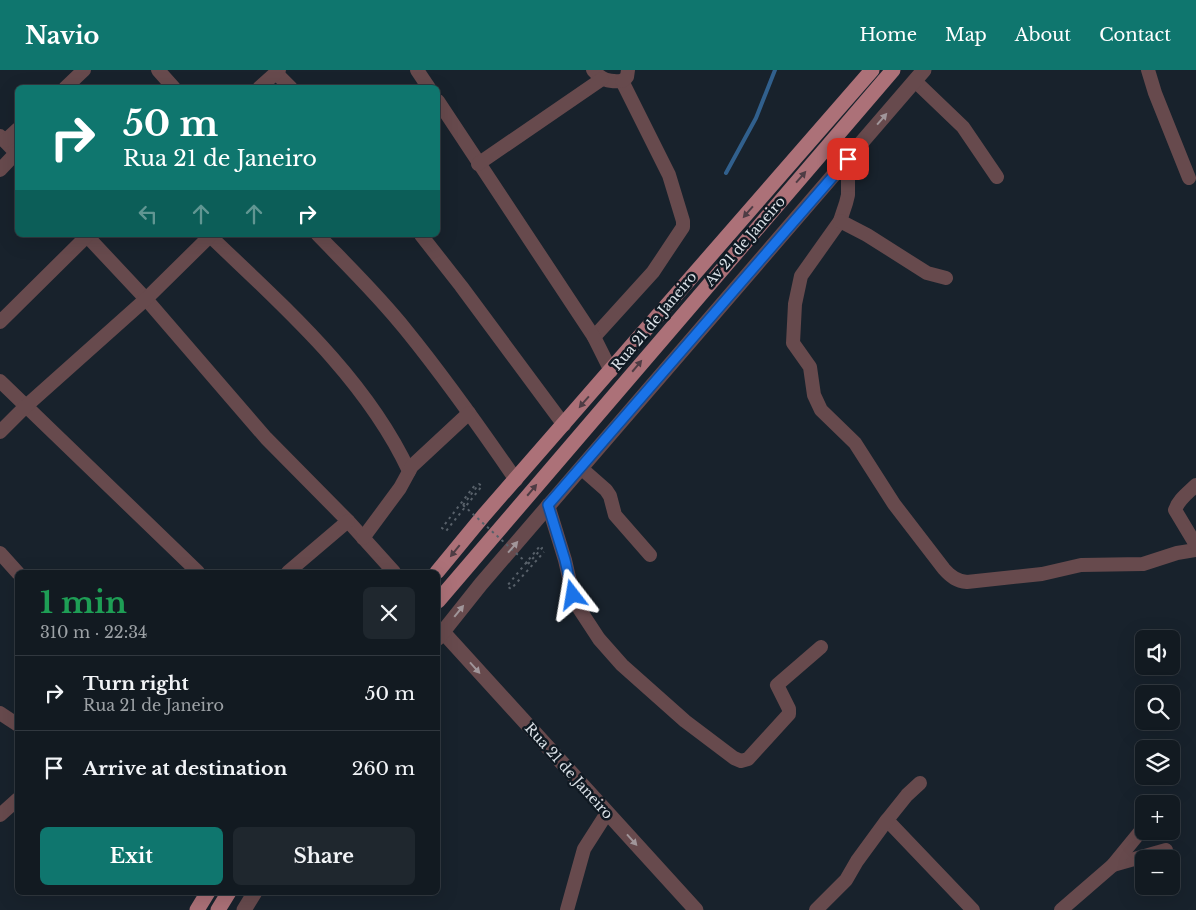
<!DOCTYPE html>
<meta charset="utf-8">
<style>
body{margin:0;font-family:"Libre Baskerville",serif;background:#1f272e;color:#f1f3f6;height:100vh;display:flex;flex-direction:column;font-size:19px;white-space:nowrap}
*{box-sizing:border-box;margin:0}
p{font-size:16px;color:#9ca1a5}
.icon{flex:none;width:28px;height:28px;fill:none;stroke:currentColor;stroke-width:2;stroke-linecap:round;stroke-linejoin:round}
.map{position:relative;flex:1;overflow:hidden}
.sheet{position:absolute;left:15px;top:500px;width:425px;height:325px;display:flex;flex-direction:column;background:#121a21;border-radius:8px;box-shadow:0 5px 20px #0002,0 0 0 1px #31383f}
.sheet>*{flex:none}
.top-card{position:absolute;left:15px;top:15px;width:425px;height:152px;border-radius:8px;box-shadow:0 5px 20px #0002,0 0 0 1px #31383f;background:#0f766e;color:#fff;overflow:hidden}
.fabs{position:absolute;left:1135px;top:560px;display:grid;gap:10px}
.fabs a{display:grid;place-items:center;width:45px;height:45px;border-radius:8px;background:#121a21;box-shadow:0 5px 20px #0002,0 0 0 1px #31383f;font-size:25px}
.pin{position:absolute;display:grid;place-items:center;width:42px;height:42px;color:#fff;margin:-21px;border-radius:10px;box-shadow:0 2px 8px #0006}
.me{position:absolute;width:55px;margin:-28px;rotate:346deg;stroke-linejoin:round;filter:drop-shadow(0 0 4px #0008)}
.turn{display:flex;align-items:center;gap:18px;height:105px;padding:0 25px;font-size:22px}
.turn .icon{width:65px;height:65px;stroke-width:2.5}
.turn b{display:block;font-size:35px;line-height:42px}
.lanes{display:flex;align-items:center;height:48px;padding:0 25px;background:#0003;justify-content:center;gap:25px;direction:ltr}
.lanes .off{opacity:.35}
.round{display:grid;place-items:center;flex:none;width:52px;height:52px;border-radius:8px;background:#1f272e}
.summary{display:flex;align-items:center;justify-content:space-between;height:85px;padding:0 25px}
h1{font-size:30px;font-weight:800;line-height:38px;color:#1e9e55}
.cta{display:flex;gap:10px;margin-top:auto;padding:10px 25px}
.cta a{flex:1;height:58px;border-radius:8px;background:#0f766e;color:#fff;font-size:20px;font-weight:800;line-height:58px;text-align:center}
.cta a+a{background:#1f272e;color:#f1f3f6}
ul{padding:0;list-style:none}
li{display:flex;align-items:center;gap:15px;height:75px;padding:0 25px;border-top:1px solid #31383f}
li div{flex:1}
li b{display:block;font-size:19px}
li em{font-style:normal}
header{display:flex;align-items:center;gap:30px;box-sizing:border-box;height:70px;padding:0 25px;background:#0f766e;color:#fff}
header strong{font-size:24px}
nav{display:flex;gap:28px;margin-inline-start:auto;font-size:18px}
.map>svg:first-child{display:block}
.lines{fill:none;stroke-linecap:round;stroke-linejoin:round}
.stream{stroke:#31608d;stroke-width:4}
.path{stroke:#58616a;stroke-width:2;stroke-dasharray:2.5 4;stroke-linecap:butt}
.minor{stroke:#674a4d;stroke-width:14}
.tertiary{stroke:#674a4d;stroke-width:15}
.primary{stroke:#ac7178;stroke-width:15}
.path-bridge{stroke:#58616a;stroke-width:2;stroke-dasharray:2.5 4;stroke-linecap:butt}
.oneway{fill:#a1969a}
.oneway2{fill:#4e3c44}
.route-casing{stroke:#114b97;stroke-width:12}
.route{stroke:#1a73e8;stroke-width:9}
.labels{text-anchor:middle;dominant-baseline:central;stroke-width:5;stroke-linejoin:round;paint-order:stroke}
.street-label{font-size:14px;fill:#dbe2e8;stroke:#0f1922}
</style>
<header>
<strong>Navio</strong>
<nav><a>Home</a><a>Map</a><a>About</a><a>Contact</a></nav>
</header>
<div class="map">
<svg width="1196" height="840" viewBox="0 0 1196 840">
<rect width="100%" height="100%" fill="#18222c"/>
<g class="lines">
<!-- stream -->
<polyline class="stream" points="726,103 756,48 775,0"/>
<!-- path -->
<g class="path">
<polyline points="463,435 479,414 482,416 446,461 442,458 475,415"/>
<polyline points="528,494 542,478 540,476 507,516 511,519 544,482"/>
</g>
<!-- minor -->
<g class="minor">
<polyline points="158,0 174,18"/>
<polyline points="417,0 429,18"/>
<path d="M593,0C602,10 608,12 622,11L669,105L683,151V157L653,202L594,267"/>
<polyline points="1148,0 1155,23 1189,108"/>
<polyline points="276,3 291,18"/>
<polyline points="622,11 627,7 628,0"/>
<polyline points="915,11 963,57 997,107"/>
<polyline points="65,18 84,0"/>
<polyline points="259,18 279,0"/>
<polyline points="438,31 594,267 611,301"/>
<polyline points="0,66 18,85"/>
<polyline points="5,71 18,59"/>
<path d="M848,89V125L846,133L840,151L801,206L795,234L793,273L810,297L814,325L821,340L855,373L894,434L944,499C951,507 957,511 967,512L1042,504L1081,495L1143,494L1177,483L1196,480"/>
<polyline points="478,94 602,9"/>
<polyline points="0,100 16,83"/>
<polyline points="840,151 867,165 927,203 946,208"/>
<polyline points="86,165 146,229 266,368 348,451 394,502"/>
<path d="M318,165C348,196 379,226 406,260C445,308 481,359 516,410"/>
<polyline points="421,165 461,216 564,355"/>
<path d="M210,166C283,236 365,307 409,401"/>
<polyline points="0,252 88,165"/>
<polyline points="0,311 198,502"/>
<polyline points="0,362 25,337 146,229 211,165"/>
<polyline points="581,398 606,420 610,426 615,445 650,485"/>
<path d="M1196,415C1188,423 1178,430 1175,440L1196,475"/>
<polyline points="548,435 565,490 573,525 580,540 599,569 622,595 685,651 734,688 741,691 748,689 789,644 789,639 777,615 821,577"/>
<polyline points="363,468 400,418 412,396 469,343"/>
<polyline points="0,483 18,503"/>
<polyline points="288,502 348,451"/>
<polyline points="0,643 18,655"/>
<polyline points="0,745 18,729"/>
<polyline points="887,750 973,840"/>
<polyline points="1113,795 1166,780"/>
<polyline points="567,840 584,779 607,743"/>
<polyline points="816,840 846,810 857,791 887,750 907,725 920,713"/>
<polyline points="1061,840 1113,795 1140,762"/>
</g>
<!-- tertiary -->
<g class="tertiary">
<polyline points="443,562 696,840"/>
<polyline points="438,568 481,514 924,0"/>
<polyline points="244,840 255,822"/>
</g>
<!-- primary -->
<g class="primary">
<polyline points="437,502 484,445 872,0"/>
<polyline points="438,531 893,0"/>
<polyline points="197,840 208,822"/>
<polyline points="218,840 229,822"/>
</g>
<!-- path-bridge -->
<polyline class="path-bridge" points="463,435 528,494"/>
</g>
<!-- one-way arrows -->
<defs><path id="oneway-solid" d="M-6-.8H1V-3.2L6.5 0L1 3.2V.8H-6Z" transform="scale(1.25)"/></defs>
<g class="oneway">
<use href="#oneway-solid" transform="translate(882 49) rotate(-49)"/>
<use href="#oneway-solid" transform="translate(513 477) rotate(-49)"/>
<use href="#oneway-solid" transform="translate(459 541) rotate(-51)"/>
<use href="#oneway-solid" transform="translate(475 598) rotate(48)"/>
<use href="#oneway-solid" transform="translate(632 770) rotate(48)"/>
</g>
<g class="oneway2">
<use href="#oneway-solid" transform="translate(801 107) rotate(-49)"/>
<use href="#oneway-solid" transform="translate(748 142) rotate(131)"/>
<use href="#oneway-solid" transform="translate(637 296) rotate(-50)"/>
<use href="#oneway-solid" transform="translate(584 332) rotate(131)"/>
<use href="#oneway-solid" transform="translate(532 420) rotate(-50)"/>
<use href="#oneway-solid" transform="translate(455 481) rotate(129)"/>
</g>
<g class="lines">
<!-- route casing -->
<g class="route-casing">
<polyline id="route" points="573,525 565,490 548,435 848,89"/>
</g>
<!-- route -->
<use href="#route" class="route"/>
</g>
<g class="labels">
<!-- street labels -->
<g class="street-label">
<text transform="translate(745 171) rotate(-49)">Av 21 de Janeiro</text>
<text transform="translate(654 251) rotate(-50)">Rua 21 de Janeiro</text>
<text transform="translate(569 701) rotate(48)">Rua 21 de Janeiro</text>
</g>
</g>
</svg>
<div class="fabs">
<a><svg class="icon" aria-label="sound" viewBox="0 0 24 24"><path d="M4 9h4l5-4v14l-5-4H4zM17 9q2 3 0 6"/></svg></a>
<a><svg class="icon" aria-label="search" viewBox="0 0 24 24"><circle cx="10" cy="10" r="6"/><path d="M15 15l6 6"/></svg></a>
<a><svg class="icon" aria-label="layers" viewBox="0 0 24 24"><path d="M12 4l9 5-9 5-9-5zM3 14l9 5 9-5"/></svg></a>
<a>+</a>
<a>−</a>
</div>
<div class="pin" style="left:848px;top:89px;background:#d93025"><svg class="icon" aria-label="arrive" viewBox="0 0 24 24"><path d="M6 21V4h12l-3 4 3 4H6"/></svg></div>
<svg class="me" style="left:573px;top:525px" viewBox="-20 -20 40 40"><path d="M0-17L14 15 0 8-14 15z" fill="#1a73e8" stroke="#fff" stroke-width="4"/></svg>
<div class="top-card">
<div class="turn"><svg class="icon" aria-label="right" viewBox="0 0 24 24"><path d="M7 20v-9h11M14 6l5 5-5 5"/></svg><div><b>50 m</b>Rua 21 de Janeiro</div></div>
<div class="lanes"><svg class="icon off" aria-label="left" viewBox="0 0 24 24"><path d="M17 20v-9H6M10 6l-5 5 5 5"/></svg><svg class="icon off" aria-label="ahead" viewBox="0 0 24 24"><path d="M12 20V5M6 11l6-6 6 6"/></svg><svg class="icon off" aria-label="ahead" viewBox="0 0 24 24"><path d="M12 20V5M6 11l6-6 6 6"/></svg><svg class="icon" aria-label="right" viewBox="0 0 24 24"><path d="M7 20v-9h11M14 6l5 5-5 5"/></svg></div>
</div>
<section class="sheet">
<div class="summary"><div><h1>1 min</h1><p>310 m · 22:34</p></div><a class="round"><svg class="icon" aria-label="close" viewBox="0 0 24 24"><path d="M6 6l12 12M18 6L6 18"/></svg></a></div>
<ul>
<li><svg class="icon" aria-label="right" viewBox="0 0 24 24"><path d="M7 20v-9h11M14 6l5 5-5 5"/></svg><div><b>Turn right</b><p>Rua 21 de Janeiro</p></div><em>50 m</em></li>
<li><svg class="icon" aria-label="arrive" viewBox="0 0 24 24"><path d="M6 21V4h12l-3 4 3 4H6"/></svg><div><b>Arrive at destination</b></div><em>260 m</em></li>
</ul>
<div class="cta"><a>Exit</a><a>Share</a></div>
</section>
</div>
